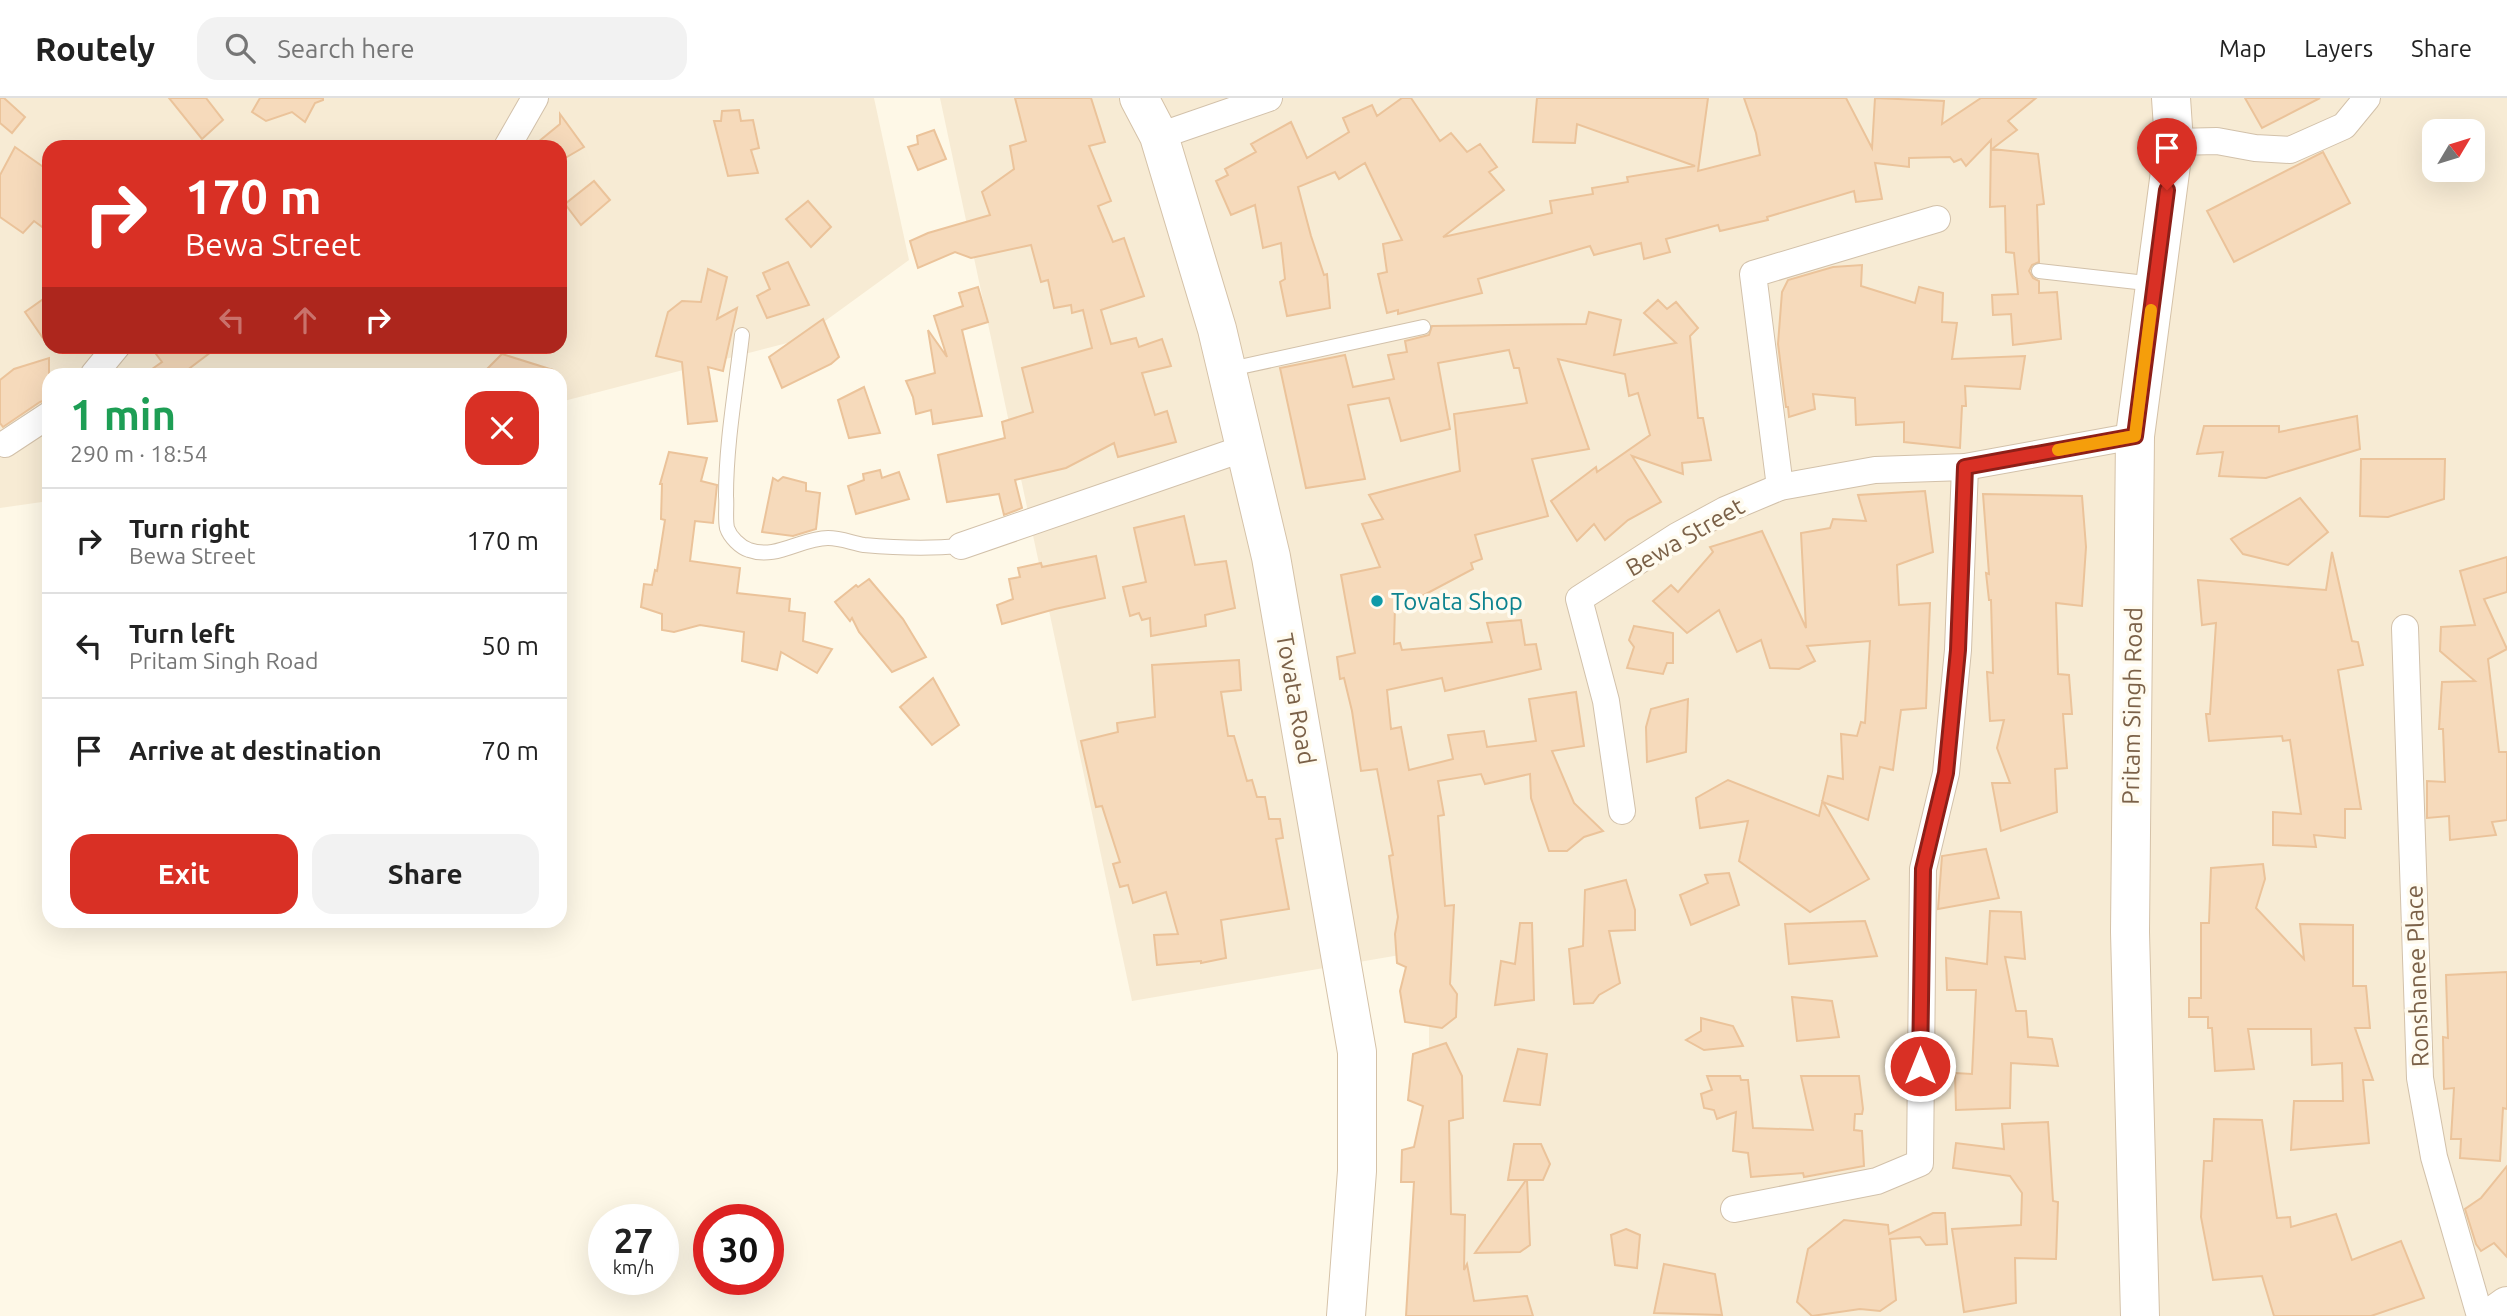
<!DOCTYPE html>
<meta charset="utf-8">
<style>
body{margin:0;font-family:Ubuntu,sans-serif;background:#f2f2f2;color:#222;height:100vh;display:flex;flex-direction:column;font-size:26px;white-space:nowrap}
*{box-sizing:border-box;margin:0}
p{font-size:23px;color:#767676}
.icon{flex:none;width:38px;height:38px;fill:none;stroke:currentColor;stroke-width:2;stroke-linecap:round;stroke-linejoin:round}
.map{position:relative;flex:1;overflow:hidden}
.side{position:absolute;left:42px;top:270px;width:525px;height:560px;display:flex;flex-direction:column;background:#fff;border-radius:21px;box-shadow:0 7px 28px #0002}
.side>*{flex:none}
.hud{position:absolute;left:42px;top:42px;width:525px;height:214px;border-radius:21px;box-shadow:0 7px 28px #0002;background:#d93025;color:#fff;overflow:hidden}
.needle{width:46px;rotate:52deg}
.controls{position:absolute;left:2422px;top:21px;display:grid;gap:14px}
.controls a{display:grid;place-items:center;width:63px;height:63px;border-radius:14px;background:#fff;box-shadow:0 7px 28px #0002;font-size:35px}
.speed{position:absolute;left:588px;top:1106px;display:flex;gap:14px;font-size:35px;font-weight:700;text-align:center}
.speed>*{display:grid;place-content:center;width:91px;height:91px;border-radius:50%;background:#fff;box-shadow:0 7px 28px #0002;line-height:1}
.speed small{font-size:18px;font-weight:400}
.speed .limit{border:10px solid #d22;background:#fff;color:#111}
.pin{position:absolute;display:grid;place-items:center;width:60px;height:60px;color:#fff;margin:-72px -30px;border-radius:50% 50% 50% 0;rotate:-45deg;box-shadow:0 0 7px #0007}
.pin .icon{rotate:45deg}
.me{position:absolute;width:77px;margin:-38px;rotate:0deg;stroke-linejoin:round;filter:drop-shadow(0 0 5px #0008)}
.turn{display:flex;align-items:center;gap:24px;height:147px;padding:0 28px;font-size:32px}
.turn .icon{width:91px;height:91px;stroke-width:2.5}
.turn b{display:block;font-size:49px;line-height:60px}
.lanes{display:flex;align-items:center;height:66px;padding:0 28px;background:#0003;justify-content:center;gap:35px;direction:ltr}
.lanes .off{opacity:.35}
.round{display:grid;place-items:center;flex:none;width:74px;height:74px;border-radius:21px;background:#f2f2f2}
.headline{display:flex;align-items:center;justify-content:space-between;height:119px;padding:0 28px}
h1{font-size:42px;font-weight:700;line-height:52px;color:#1e9e55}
.primary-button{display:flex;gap:14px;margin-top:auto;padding:14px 28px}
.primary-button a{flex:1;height:80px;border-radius:21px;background:#d93025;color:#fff;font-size:28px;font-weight:700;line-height:80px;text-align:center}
.primary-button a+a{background:#f2f2f2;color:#222}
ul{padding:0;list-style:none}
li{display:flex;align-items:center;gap:21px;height:105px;padding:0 28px;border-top:2px solid #e0e0e0}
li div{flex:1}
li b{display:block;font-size:26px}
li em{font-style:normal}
header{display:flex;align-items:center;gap:42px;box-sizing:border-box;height:98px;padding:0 35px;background:#fff;border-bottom:2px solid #e0e0e0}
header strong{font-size:33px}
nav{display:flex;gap:38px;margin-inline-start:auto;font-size:24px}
.search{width:490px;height:63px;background:#f2f2f2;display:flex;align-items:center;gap:18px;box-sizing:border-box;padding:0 24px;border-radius:21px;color:#767676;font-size:26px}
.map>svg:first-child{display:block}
.residential{fill:#f7ebd4;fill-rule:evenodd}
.building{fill:#f6dabb;stroke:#ebc39a;stroke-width:2}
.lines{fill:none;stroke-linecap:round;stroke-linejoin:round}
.lane-casing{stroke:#d2c1aa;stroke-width:16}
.street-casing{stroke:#d2c1aa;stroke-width:28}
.secondary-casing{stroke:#d5c2a8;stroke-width:40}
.lane{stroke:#fff;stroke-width:14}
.street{stroke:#fff;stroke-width:26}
.secondary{stroke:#fff;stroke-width:38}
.route-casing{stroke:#8d1f18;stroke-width:18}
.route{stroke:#d93025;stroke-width:12}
.slow{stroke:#f59e0b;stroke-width:12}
.culture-dot{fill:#0f9aa8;stroke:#fffbef;stroke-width:2.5}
.labels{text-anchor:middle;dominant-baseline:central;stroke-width:7;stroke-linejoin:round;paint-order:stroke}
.street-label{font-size:24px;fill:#7b6148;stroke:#fffbef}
.culture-label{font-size:24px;fill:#0d838f;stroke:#fffbef;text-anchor:start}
</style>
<header>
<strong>Routely</strong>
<div class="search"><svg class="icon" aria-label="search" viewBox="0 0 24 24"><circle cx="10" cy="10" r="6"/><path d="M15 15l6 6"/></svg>Search here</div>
<nav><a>Map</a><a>Layers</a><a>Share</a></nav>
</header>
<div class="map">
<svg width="2507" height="1218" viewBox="0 0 2507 1218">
<rect width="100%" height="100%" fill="#fef8e7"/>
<!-- residential -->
<g class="residential">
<path d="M0,0H874L909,162L799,242L560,304V276H49V403L0,410ZM49,49H560V248H49Z"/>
<path d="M940,0H2507V1218H1429V852L1132,903ZM2434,33H2473V72H2434Z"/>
</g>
<!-- building -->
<g class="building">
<polygon points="0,0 4,0 25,19 12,35 0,25"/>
<polygon points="169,0 206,0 223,22 202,41"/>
<polygon points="260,0 323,0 323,2 315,5 305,24 292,14 266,23 252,14"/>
<polygon points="1015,0 1091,0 1105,44 1089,48 1111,103 1098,108 1113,144 1124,140 1144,198 1101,212 1111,246 1136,240 1139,249 1162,241 1171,268 1142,275 1155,317 1167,313 1176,344 1118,359 1114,345 1066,370 1015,382 1022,410 1004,417 999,396 947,404 938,357 1005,340 1002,324 1033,314 1022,270 1092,250 1083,212 1072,215 1071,207 1054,210 1048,182 1041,184 1031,147 971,160 955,154 918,170 910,143 928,135 990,117 982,94 1014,71 1010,48 1026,43"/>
<polygon points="1402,0 1411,0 1440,43 1451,35 1467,54 1480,46 1497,69 1489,74 1504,92 1443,139 1552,115 1550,103 1593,96 1592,90 1628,84 1627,79 1695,68 1577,26 1575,45 1533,44 1537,0 1708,0 1698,73 1760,57 1756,35 1744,0 1846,0 1872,50 1875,0 1944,3 1942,26 1981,0 2036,0 2008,23 2017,32 1992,51 2038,56 2044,106 2037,107 2039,164 2032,167 2029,173 2033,180 2039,183 2039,195 2057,194 2061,241 2013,247 2011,216 1993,217 1992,197 2018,196 2014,155 2006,154 2005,108 1990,109 1991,42 1966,68 1961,61 1954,64 1950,59 1909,60 1909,69 1875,65 1882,101 1856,104 1854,93 1767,119 1768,122 1720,133 1718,127 1666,141 1670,154 1644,161 1641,145 1594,157 1590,148 1478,181 1482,195 1398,216 1398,212 1387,215 1378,176 1387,174 1383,146 1402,142 1365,65 1339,81 1335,74 1298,89 1311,138 1324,177 1327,176 1330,210 1287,218 1280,184 1285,181 1281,145 1263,150 1255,107 1231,117 1216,83 1228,77 1225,71 1256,54 1251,46 1291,24 1307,60 1349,34 1343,20 1372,7 1377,18"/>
<polygon points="2245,0 2320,0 2262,30"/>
<polygon points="739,12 741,23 753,22 759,50 751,52 758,75 728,78 714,23 721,23 722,13"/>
<polygon points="560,16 584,49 560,63 560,49 532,49 560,26"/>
<polygon points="934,32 946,61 918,72 908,49 918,46 917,38"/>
<polygon points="15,49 49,73 49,134 34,123 23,135 0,119 0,77"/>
<polygon points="2323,54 2350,105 2234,164 2207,113"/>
<polygon points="594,83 610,102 581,127 565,106"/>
<polygon points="808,103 831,129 811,149 786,121"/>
<polygon points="788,164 809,207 767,220 757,198 770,191 763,175"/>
<polygon points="1862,167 1861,188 1915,205 1919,189 1943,195 1942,224 1957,225 1952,261 2025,258 2020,291 1965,288 1966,308 1962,308 1960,350 1904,344 1904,324 1856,327 1855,300 1813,296 1815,311 1789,319 1788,309 1786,309 1778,246 1782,194 1788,182 1833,169"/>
<polygon points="708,171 727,179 717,221 737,210 723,273 708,269 717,323 688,326 682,264 656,258 668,214 682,203 701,204"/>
<polygon points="978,189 988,224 962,232 982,318 933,326 931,312 916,316 913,299 906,283 935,275 928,232 947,259 934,218 963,208 959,195"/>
<polygon points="49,197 49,249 25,214"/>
<polygon points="1658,202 1667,211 1676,204 1698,230 1690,238 1698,320 1703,320 1711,362 1682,365 1683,376 1632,358 1661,404 1628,422 1605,442 1594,426 1577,443 1551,403 1596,369 1597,374 1650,337 1638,295 1629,298 1625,276 1558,261 1589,351 1532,361 1548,418 1475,437 1482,461 1471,465 1473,471 1422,498 1395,508 1394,546 1400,545 1402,552 1492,544 1487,525 1521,522 1525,547 1536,546 1541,571 1445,593 1442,580 1387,592 1391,631 1401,629 1409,672 1453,661 1448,637 1484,633 1487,649 1536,643 1529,601 1576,594 1584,648 1552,653 1574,705 1603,733 1584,739 1567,753 1549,753 1531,700 1530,676 1485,686 1481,676 1438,683 1444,717 1438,718 1445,808 1454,807 1450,886 1457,896 1456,919 1442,930 1405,924 1400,893 1406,869 1397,865 1395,836 1398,819 1389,758 1393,757 1377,671 1361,673 1352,613 1344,580 1340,581 1337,559 1355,555 1341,477 1380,469 1362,426 1383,421 1369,397 1460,373 1454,316 1527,305 1519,270 1514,270 1509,252 1438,265 1450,331 1401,343 1389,300 1348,307 1365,381 1306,390 1280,270 1345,257 1353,289 1394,281 1388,257 1407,254 1405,243 1429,237 1432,228 1586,226 1589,214 1621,222 1614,257 1676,245 1644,215"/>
<polygon points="823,221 839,259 831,266 782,290 769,259"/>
<polygon points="150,248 219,248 182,276 145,276 162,264"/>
<polygon points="502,256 553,272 552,276 482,276"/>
<polygon points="49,260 49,301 40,304 3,329 0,325 0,282 14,271"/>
<polygon points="864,289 880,335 849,340 838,302"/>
<polygon points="2357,318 2360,351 2266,380 2219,378 2223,354 2197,356 2204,328 2279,328 2279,334"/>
<polygon points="669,354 707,360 701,383 717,387 713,425 695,423 690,463 740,470 737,495 790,501 789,513 805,515 803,543 832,551 817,575 781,554 777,572 742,563 744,534 700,527 674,534 662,532 662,516 641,509 644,486 652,487 655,472 657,473 665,422 661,421 662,386 660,386"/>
<polygon points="2361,361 2445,361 2444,401 2388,419 2360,418"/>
<polygon points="880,372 882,380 899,374 909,401 856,416 848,388 864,382 863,376"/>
<polygon points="783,379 806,385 806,393 820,395 816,431 793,438 762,434 773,380 778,383"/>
<polygon points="1925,393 1933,454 1897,467 1899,507 1930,505 1926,610 1901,612 1893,672 1880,669 1868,722 1823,704 1869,781 1810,814 1739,763 1748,723 1700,730 1696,700 1728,682 1819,718 1828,678 1843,681 1841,636 1857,638 1861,624 1865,625 1870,543 1807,548 1815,563 1799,571 1770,570 1761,542 1737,554 1719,512 1687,535 1653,503 1671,487 1678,494 1713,454 1710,449 1762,433 1806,530 1801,435 1830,430 1833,421 1866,423 1858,397"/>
<polygon points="1983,396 2082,398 2086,449 2082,508 2056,505 2058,576 2069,577 2072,616 2063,616 2067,670 2055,671 2057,714 2001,733 1992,685 2010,685 1997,650 2004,622 1990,623 1987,574 1993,575 1991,502 1989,502 1986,475 1989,476"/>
<polygon points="2300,400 2328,434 2288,467 2243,456 2231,441"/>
<polygon points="1184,418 1195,467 1226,463 1235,510 1205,517 1206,528 1151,538 1150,520 1142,522 1139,515 1130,518 1123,489 1146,484 1134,430"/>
<polygon points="2332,454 2352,543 2358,544 2363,567 2338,572 2361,711 2345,711 2345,740 2314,737 2316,749 2273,747 2273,714 2301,716 2290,642 2283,643 2282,638 2209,643 2206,616 2210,616 2216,525 2202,527 2198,482 2326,492"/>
<polygon points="1096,458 1105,500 1055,511 1002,526 997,507 1013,501 1009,481 1020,479 1018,470 1041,465 1042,469"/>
<polygon points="2507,459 2507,494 2484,501 2507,551 2488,561 2499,654 2507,654 2507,722 2492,724 2496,737 2450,742 2449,718 2427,720 2427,683 2445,684 2443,631 2439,631 2442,584 2475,583 2440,553 2441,529 2475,527 2460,473"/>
<polygon points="869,481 903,521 926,559 892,574 859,534 852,520 850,523 835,504 856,487 858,489"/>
<polygon points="1634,528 1673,535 1673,565 1667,565 1663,576 1627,570 1634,549 1629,542"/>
<polygon points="1239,562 1241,592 1221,594 1228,638 1234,638 1247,683 1252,682 1257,699 1265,699 1269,721 1280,721 1283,740 1276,741 1289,811 1221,822 1226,860 1201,865 1201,863 1157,867 1154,837 1178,836 1166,794 1133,805 1128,787 1120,789 1113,766 1120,764 1102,708 1096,709 1081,643 1118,634 1117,625 1155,619 1152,567"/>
<polygon points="933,580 959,627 932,647 900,609"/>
<polygon points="1688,601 1686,654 1647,664 1646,629 1651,611"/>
<polygon points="1986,751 1999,800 1938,811 1942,758"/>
<polygon points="2263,766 2265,781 2256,810 2304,861 2300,826 2353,827 2353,888 2366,888 2370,930 2355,930 2373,982 2363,982 2369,1045 2291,1052 2294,1003 2343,1003 2342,965 2312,967 2311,931 2248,931 2254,971 2215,973 2212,930 2208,930 2208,919 2189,919 2189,900 2201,900 2201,825 2209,825 2211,770"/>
<polygon points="1729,775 1739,807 1691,827 1680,797 1708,785 1705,777"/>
<polygon points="1626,782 1635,812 1635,832 1609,833 1620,885 1599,897 1593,905 1574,906 1569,851 1583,848 1585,792"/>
<polygon points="1990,813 2021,814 2025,861 2005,859 2016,913 2026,913 2028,939 2052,941 2058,968 2011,965 2010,1010 1956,1012 1955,975 1972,976 1976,892 1947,892 1946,860 1987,866"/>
<polygon points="1865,823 1877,858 1789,866 1785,826"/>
<polygon points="1520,825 1532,825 1534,902 1495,907 1501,863 1515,866"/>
<polygon points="2507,874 2507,1011 2503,1010 2500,1063 2460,1060 2461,1041 2451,1041 2454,990 2444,991 2443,939 2448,940 2446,877"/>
<polygon points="1792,899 1832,903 1839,939 1797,943"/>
<polygon points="1701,920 1733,928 1743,948 1704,952 1686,942 1701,933"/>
<polygon points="1446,945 1462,978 1463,1020 1449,1023 1451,1116 1465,1117 1464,1172 1467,1166 1474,1203 1527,1198 1533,1218 1406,1218 1414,1084 1401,1084 1402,1052 1414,1049 1423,1008 1408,1002 1413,956"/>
<polygon points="1518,951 1547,956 1540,1007 1504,1003"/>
<polygon points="1707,978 1740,978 1741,982 1748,982 1753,1030 1813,1032 1801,978 1859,978 1863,1011 1862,1016 1855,1016 1854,1032 1862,1033 1864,1068 1804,1079 1803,1075 1751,1079 1748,1055 1733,1053 1736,1014 1717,1021 1714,1012 1704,1010 1701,996 1712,992"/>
<polygon points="2214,1021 2262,1022 2277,1120 2290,1119 2291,1129 2336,1116 2352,1162 2401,1143 2424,1200 2371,1218 2274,1218 2262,1178 2213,1182 2201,1119 2204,1063 2212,1063"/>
<polygon points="2048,1024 2053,1103 2058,1104 2056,1161 2015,1160 2016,1205 1964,1214 1952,1131 2021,1127 2022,1095 2010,1078 1953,1070 1956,1045 2004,1051 2002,1026"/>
<polygon points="1514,1046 1541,1046 1550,1066 1543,1082 1527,1082 1530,1147 1520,1154 1475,1155 1526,1082 1508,1082"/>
<polygon points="2507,1068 2507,1159 2494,1145 2481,1153 2476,1146 2465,1111 2481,1100"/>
<polygon points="1933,1115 1945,1115 1947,1146 1926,1147 1920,1139 1890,1141 1896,1202 1880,1213 1860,1211 1812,1218 1797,1204 1808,1151 1844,1122 1888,1127 1889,1136"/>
<polygon points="1626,1131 1640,1137 1637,1170 1615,1167 1611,1137"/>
<polygon points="1664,1166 1715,1176 1722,1217 1654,1215"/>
</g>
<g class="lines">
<!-- lane casing -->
<g class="lane-casing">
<g id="lane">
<polyline points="2039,173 2155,186"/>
<path d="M742,237C736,290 726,345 726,398C727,408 725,420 727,430C730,439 740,449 749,452C776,462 801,440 828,440C841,440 852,445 864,447C897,450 928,451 961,448"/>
<polyline points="1226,272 1423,229"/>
</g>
</g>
<!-- street casing -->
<g class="street-casing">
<g id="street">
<polyline points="1159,38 1269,0"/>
<polyline points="2174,44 2217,43 2255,50 2290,52 2344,28 2367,0"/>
<polyline points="507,49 535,0"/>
<polyline points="94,276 117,248"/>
<polyline points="5,346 49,317"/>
<polyline points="1780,389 1753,176 1937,121"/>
<polyline points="961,448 1245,350"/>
<polyline points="2405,530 2420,980 2434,1059 2480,1218"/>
<polyline points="1622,713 1606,603 1579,501 1677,438 1725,412 1780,389 1875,372 1965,369 2135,338"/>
<polyline points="1734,1111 1877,1083 1920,1065 1923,771 1946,675 1958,552 1965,369"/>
</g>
</g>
<!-- secondary casing -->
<g class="secondary-casing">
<g id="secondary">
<polyline points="1139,0 1159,38 1217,231 1271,459 1357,954 1357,1073 1346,1218"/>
<polyline points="2140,1218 2130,834 2135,338 2174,44 2171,0"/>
<polyline points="2493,1218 2507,1208"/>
</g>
</g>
<!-- lane -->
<use href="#lane" class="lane"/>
<!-- street -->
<use href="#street" class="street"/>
<!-- secondary -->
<use href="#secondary" class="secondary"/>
</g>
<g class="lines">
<!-- route casing -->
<g class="route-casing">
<polyline id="route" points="1920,968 1923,771 1946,675 1958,552 1965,369 2135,338 2167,92"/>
</g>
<!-- route -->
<use href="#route" class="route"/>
<!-- slow -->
<polyline class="slow" points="2058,352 2135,338 2151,212"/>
</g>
<!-- markers -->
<circle class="culture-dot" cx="1377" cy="503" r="7"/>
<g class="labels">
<!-- street labels -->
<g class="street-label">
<text transform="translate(1685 439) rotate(-30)">Bewa Street</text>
<text transform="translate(1296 601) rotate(80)">Tovata Road</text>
<text transform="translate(2132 608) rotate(-89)">Pritam Singh Road</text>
<text transform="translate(2417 878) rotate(-92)">Ronshanee Place</text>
</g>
<!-- culture labels -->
<g class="culture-label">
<text x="1391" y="503">Tovata Shop</text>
</g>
</g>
</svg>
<div class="controls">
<a><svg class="needle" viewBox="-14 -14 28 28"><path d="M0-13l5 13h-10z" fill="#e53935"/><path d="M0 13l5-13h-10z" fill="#767676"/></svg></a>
</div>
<div class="speed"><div>27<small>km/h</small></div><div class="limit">30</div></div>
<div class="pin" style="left:2167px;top:92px;background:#d93025"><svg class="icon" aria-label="arrive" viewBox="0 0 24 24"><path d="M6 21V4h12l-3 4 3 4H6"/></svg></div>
<svg class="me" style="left:1920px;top:968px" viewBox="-20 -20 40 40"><circle r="17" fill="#d93025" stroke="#fff" stroke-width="3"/><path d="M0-11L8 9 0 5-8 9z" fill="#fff"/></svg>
<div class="hud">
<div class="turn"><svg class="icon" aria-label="right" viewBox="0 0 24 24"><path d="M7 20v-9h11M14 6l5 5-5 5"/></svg><div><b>170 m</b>Bewa Street</div></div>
<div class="lanes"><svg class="icon off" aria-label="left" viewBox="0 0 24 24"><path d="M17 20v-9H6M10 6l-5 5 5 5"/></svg><svg class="icon off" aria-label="ahead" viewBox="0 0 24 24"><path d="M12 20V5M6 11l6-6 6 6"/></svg><svg class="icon" aria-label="right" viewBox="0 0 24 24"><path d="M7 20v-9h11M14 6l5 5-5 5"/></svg></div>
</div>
<section class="side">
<div class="headline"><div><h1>1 min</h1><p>290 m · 18:54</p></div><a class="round" style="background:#d93025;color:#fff"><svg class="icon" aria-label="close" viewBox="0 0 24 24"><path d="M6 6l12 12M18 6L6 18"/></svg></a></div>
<ul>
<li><svg class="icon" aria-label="right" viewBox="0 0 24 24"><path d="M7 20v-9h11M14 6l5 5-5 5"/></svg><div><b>Turn right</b><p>Bewa Street</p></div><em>170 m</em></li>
<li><svg class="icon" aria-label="left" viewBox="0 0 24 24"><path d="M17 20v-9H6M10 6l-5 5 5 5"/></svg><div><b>Turn left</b><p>Pritam Singh Road</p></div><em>50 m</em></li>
<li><svg class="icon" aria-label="arrive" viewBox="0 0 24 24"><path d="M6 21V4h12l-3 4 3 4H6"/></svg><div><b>Arrive at destination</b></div><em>70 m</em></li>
</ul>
<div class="primary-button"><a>Exit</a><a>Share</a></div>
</section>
</div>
